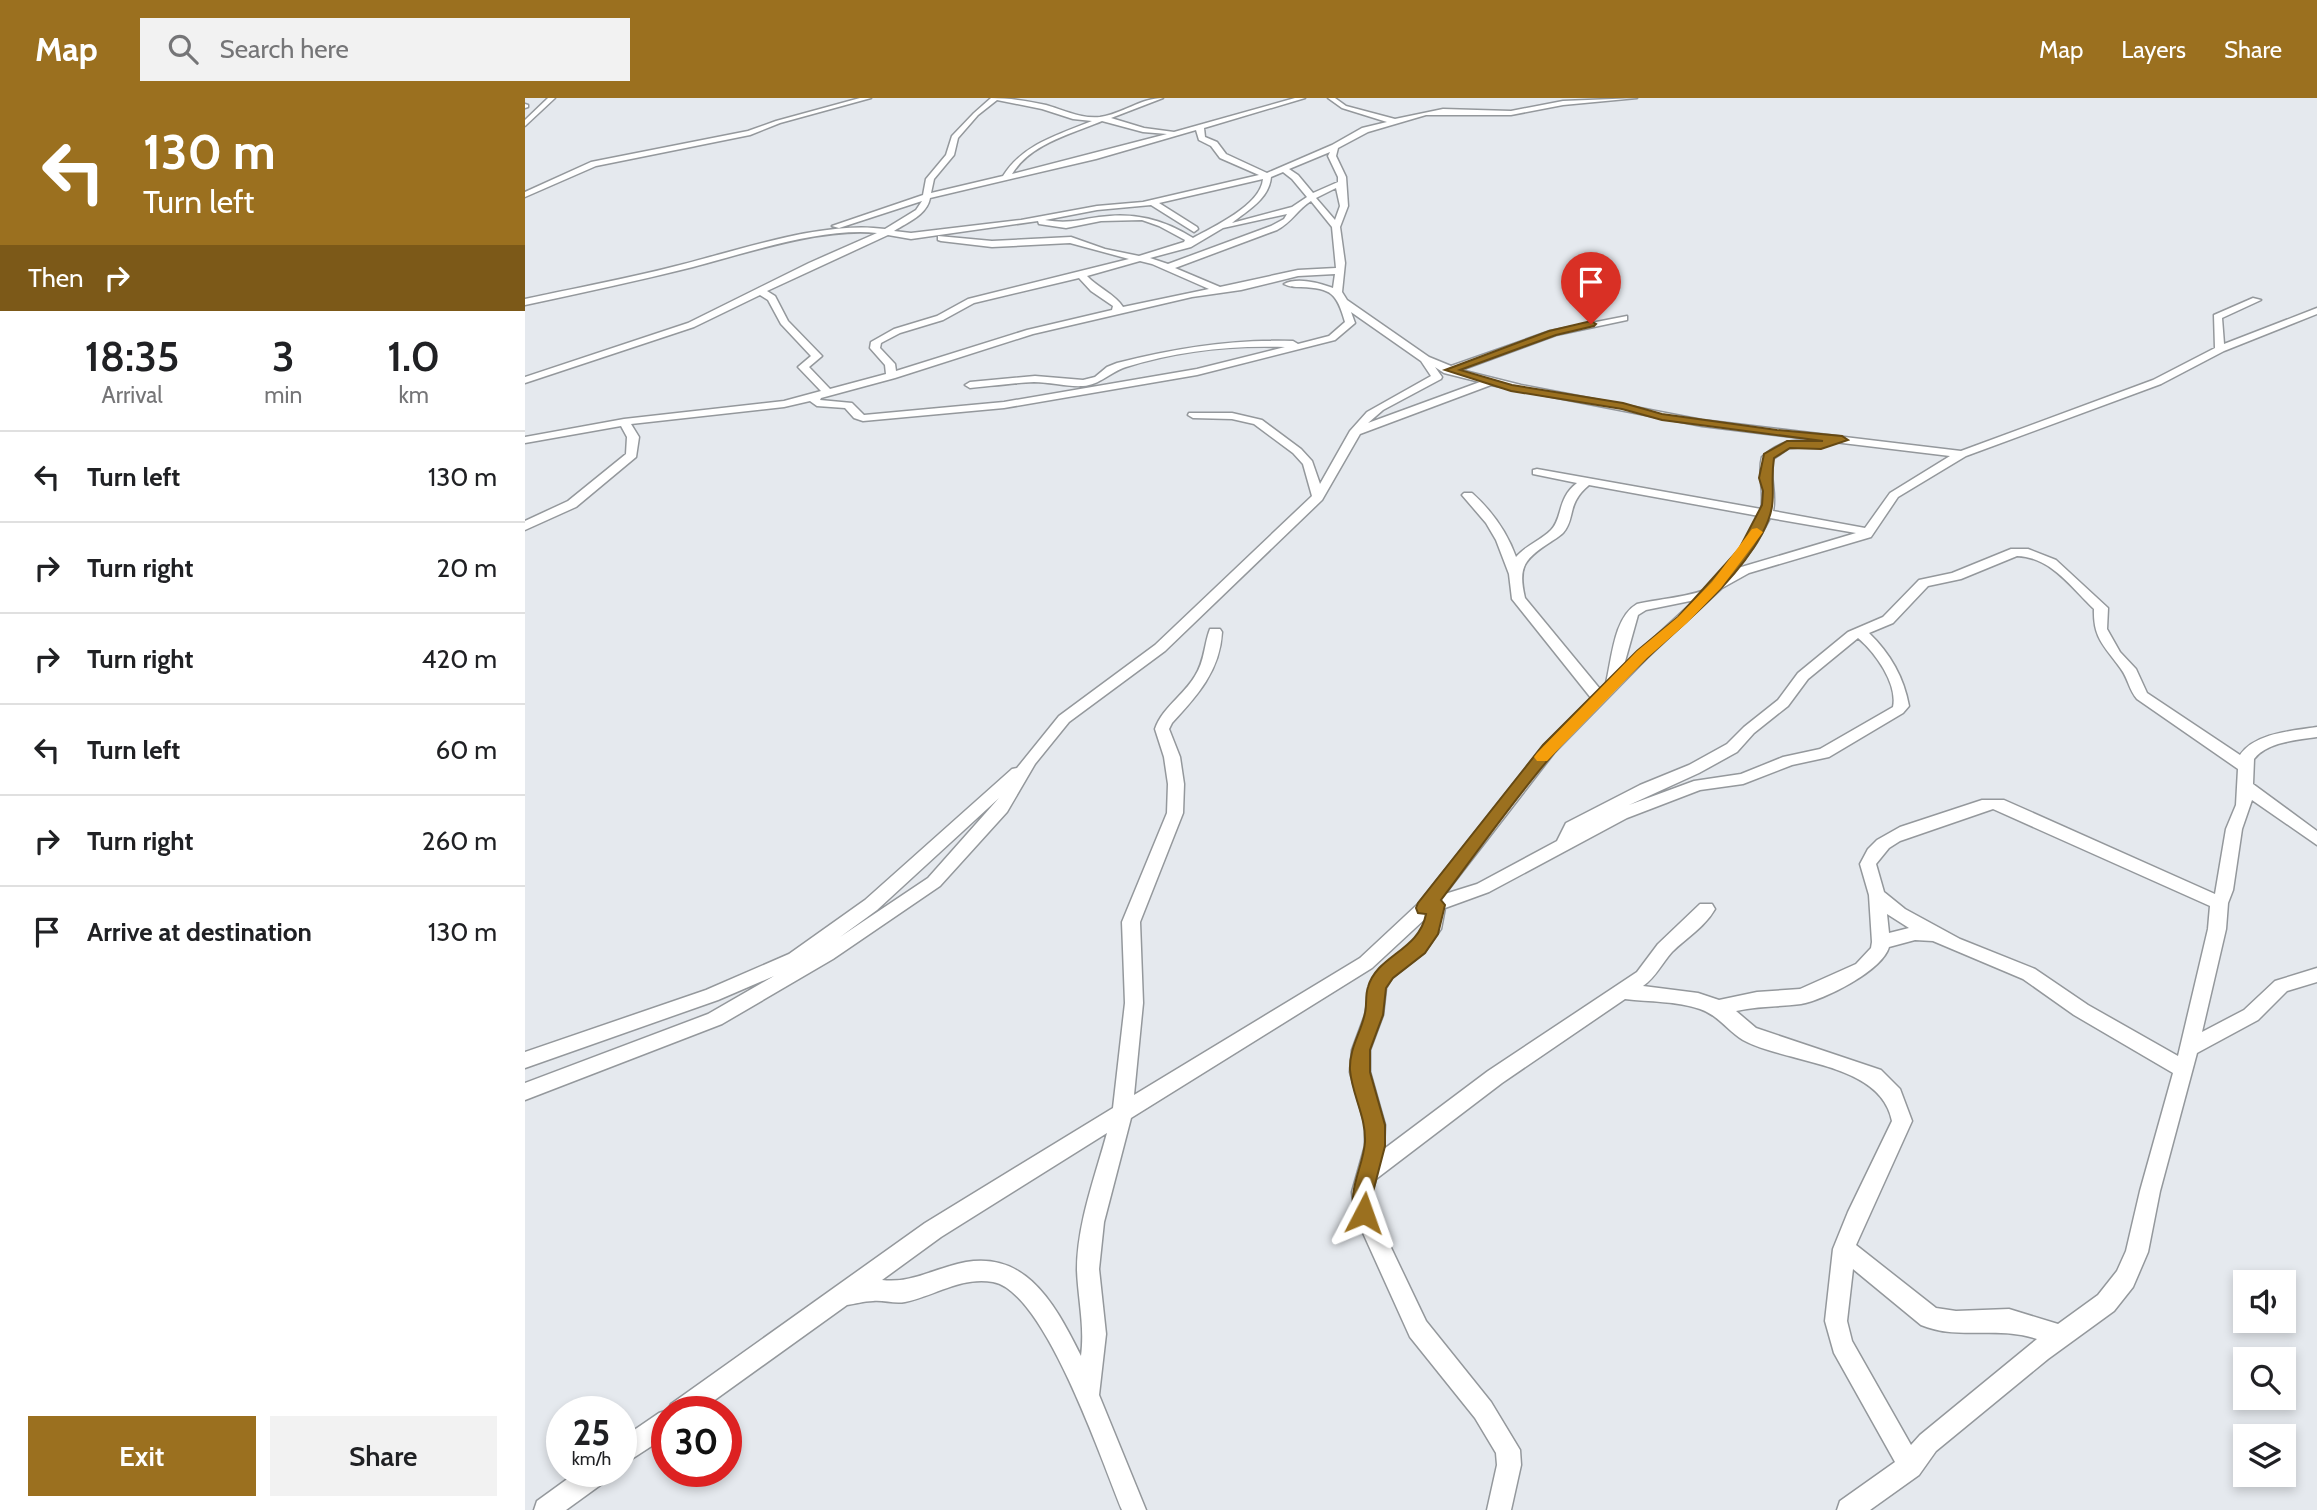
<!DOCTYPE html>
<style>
body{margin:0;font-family:Cabin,sans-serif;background:#f2f2f2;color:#202124;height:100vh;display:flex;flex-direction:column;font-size:26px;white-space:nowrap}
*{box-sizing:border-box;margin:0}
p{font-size:23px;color:#757577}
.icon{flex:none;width:38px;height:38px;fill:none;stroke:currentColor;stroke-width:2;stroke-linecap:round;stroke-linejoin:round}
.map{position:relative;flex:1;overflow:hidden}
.side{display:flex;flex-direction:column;background:#fff;width:525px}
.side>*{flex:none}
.banner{background:#9b701f;color:#fff;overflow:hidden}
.tools{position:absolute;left:1708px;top:1172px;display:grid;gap:14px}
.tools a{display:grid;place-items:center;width:63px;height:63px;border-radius:0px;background:#fff;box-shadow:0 4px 10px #0003;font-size:35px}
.speed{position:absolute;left:21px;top:1298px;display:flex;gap:14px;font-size:35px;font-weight:700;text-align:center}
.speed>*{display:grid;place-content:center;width:91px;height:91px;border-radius:50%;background:#fff;box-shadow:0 4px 10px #0003;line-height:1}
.speed small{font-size:18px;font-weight:400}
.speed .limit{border:10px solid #d22;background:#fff;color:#111}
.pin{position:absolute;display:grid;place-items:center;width:60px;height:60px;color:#fff;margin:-72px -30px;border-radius:50% 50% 50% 0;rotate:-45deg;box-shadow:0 0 7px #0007}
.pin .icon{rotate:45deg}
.me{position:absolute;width:77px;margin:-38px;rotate:4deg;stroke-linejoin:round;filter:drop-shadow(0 0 5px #0008)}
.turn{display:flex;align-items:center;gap:24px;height:147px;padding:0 28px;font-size:32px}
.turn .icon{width:91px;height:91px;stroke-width:2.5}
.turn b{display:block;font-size:49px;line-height:60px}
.then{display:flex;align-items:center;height:66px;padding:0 28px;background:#0003;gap:14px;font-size:26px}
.eta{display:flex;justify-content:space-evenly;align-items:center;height:119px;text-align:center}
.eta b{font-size:42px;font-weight:600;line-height:49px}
.button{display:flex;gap:14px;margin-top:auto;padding:14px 28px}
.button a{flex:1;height:80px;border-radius:0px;background:#9b701f;color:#fff;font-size:28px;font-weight:600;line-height:80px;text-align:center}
.button a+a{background:#f2f2f2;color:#202124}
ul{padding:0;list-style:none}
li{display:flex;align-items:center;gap:21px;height:91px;padding:0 28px;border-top:2px solid #e0e0e0}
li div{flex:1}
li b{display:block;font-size:26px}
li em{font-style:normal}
header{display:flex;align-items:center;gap:42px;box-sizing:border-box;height:98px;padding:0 35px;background:#9b701f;color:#fff}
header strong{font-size:33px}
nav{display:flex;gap:38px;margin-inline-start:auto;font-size:24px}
.search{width:490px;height:63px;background:#f2f2f2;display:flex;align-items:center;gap:18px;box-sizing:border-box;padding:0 24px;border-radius:0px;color:#757577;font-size:26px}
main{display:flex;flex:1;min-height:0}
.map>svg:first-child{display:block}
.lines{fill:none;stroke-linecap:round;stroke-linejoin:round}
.minor-casing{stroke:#94989c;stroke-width:3}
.minor{fill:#fff;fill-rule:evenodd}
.route{fill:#9b701f;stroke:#654914;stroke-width:2}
.slow{fill:#f59e0b}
</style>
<header>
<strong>Map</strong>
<div class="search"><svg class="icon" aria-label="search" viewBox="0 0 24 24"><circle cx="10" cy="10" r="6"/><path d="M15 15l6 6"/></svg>Search here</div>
<nav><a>Map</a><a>Layers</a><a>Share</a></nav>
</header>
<main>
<section class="side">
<div class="banner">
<div class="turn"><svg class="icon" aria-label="left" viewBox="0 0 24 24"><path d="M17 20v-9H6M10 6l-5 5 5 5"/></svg><div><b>130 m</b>Turn left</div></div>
<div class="then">Then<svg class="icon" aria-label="right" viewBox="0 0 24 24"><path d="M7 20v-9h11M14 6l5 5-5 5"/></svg></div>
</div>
<div class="eta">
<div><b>18:35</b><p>Arrival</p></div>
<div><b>3</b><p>min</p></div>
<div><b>1.0</b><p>km</p></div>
</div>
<ul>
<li><svg class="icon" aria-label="left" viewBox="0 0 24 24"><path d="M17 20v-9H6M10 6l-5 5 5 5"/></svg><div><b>Turn left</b></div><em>130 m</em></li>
<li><svg class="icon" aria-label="right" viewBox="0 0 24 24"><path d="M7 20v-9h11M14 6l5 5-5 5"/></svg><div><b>Turn right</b></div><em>20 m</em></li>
<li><svg class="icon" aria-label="right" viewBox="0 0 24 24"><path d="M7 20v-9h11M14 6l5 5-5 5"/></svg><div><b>Turn right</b></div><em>420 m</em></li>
<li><svg class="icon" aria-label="left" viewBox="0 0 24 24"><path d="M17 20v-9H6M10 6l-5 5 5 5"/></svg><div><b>Turn left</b></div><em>60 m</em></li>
<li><svg class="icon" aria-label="right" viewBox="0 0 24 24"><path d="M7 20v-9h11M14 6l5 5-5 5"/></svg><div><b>Turn right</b></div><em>260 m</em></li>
<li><svg class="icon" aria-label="arrive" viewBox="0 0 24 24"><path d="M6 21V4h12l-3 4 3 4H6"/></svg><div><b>Arrive at destination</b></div><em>130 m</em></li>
</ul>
<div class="button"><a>Exit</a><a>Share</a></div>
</section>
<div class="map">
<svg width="1792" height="1412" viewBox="0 0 1792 1412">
<rect width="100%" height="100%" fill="#e5e9ee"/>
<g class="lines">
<!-- minor casing -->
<g class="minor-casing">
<g id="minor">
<polygon points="23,0 30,0 0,28 0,22"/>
<polygon points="335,0 346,0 255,25 225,37 71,68 0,99 0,94 66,64 223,33 251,23"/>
<path d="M466,0C484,0 503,3 521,7C538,12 556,21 575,19C597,16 616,0 638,0L586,20L619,30L649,34L770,0H780L679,30L680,39L692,44L701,56L742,75L807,47L837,30L862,24L817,10L803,0H810L821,8L870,21L918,11L986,13L1038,3L1112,0L1038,7L986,17H901L843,34L813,50L811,58L821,79L823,108L815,129L820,165L817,194L822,202L904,259L926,268L1025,233L1102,218V222L1031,237L936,272L996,287L1177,322L1436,353L1628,282L1690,250L1689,217L1728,200L1736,202L1697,220L1699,246L1792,210V216L1699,253L1636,286L1441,358L1373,399L1346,439L1224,475L1197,490L1122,560L1029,655L920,796L952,786L1032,743L1041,725L1115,687L1164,667L1202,646L1219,629L1253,602L1273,575L1323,534L1358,519L1394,482L1427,475L1486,451H1503L1531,462L1583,510L1582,531L1595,554L1611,571L1622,595L1715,657C1730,635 1767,633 1792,629V639C1772,642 1742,644 1729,661L1728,686L1792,733V747L1727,702L1717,731L1708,792L1703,805L1701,831L1677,934L1719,912L1750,883L1792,870V884L1762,893L1733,922L1672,955L1635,1093L1623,1154L1608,1189L1589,1213L1523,1261L1411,1353L1394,1377L1345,1412H1312L1315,1403L1370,1364L1309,1255L1300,1223L1308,1151L1323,1114L1367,1023C1356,964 1262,966 1218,942C1202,932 1193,917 1175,911C1152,903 1124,904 1100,901L977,985L851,1081L847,1094L849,1114L901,1223L966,1304L995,1352L996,1367L986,1412H962L972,1367L971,1355L950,1320L885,1239L829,1115L827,1094L840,1048V1027L825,974L827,952L840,917L846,884L855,870L887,845L899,829L901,820L847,870L606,1020L579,1124L574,1171L581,1236L574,1297L621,1412H597C577,1364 520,1193 468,1184C437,1178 409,1198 380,1204C369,1206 359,1202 348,1203C339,1203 330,1206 322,1207L173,1314H142V1338L96,1368V1341L134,1315L143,1312L146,1306L400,1125L588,1010L600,905L597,824L642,715L643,686L639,659L630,631C637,610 659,597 670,578C680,563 679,546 685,531H695L697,534C695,573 672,598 647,625L644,631L655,659L659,686L658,715L615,824L618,905L609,997L835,860L894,805L1019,647L1066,600L987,501L984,476L971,442L961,425L937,397L939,395H947C967,413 982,434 991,459C1001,447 1015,443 1026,432C1038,420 1032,400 1052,385L1008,376V372L1012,371L1236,411C1240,393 1232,377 1237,359C1250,347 1270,337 1286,347L1284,349L1264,350L1248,361C1244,378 1252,395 1248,413L1340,430L1365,395L1425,358L1177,328L966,287L835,336L797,402L640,553L544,624L510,666L482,714L415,788L308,861L197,926L0,1002V985L183,916L249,878L193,902L0,970V954L181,892L264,856L340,802L487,671L492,670L534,618L630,547L787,398L778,366L768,355L729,326L707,321L668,320L663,317L664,315H707L737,322L776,351L787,363L795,386L825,333L842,314L906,278L896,263L826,214L830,225L810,242L672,277L479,310L338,323L329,320L320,310L292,308L285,303L259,309L106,326L114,339L111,359L51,409L0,432V423L43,403L101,356L102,339L96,328L0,345V339L99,321L259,303L296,293L273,269L286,258L256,226L243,202L235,197L169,229L0,285V279L163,225L284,165L352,135C298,129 221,155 168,169C112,183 56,195 0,207V201C50,190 101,181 151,168C212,153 298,122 360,131L391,112L397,103L314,130L307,128L398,97L401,81L421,57L427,38L449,15ZM472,2L517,11L548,21L567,23C533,37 498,46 478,78L406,95L409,81L429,57L433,40L453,17ZM577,23L618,34L642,36L487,76C505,46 546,36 577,23ZM671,32L674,42L686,48L695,60L734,77L618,104L572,108L496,122L386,135L369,133C383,124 402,117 405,100L571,61ZM805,54L803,58L813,79V84L788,95L773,77L764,71ZM758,74L767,81L782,99L767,109L707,125C723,112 744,101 746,79ZM738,81C736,107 688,129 668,140C638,121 609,114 574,119C552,122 543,126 520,122L572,112L626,107L669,134L673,131L672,129L634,105ZM811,90L815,108L810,122L791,100ZM786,103L807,129L811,170L773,172L695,189L650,170L752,132C767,124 773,111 786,103ZM762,116L759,121L746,128L643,166L625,160L666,149L698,130ZM617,122L634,128L660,142L659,144L614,158L580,151L546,139L467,143L413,138V142L416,143L467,149L545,145L604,161L443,201L412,218L369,231L346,244L345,250L360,267L361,276L305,291L284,269L297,258L263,223L250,198L242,193L363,137L386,141L513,123L514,126L541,130L576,123ZM615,163L627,166L684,191L598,209C591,197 572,189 562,178ZM810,176L808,190C794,185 773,179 759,186C765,189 769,189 776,189C807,190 812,196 820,224L804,238L773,246L768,243C708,241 651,250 592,265L582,269L570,279L558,282L510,278L445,284L440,287L445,290C466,288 488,285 509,284C525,284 542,289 558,288C575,287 585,274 601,269C652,253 707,247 760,249L672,271L479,304L339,317L327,305L295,302L296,300L370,280L508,236L667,199L716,192L773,178ZM554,180L566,193L588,208L587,212L502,232L371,273L370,266L355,250L356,245L375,235L418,222L449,205ZM910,269L919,275L955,284L843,325L858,312L916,281L917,279ZM1064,387L1234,418C1226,440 1199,479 1181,491C1170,498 1128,502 1112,506C1089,519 1087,560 1081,585L1075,591L1000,500C993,470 998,462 1024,445C1028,442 1034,439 1038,435C1051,420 1041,406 1064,387ZM1245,420L1331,435L1213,470L1232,444ZM1492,458C1526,459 1546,489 1569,511C1568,541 1580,548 1596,571C1603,580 1604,592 1612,601L1713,671L1711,707L1701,731L1690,796L1479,702H1457L1375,729L1352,742L1343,751L1335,766L1344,797L1347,844L1346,850L1331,866L1275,891L1232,894L1194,902L1173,895L1118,888C1131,879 1137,865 1147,854C1161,840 1180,829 1190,811L1187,806H1175L1133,846L1112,874L963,973L859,1051L860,1027L845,974V952L858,917L861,890L867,880L899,855L916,831L920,810L964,794L1102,720L1175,692L1218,686L1267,667L1304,659L1378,615L1384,608C1379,580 1365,555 1344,535L1368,525L1403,488L1436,481ZM1170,502L1099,567L1113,517L1121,512ZM1333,540C1350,554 1373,586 1368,609L1295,651L1258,659L1216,676L1169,683L1104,707L1174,675L1212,654L1229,635L1263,608L1283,581ZM474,700L403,780L315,839L352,812ZM1468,711L1685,808L1683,831L1653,958L1563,907L1510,871L1435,841L1380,811L1359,794L1351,766L1364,750L1375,743ZM1362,816L1384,830L1364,835ZM1390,842L1408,843L1498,881L1549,917L1648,975L1615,1093L1601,1153L1592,1173L1573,1197L1533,1226L1484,1211L1431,1213L1411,1210L1331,1147L1387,1023L1375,991L1356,972L1231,930L1211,913C1233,908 1254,909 1276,906C1299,902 1357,873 1364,849ZM582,1035C570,1079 552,1126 552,1172C553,1201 560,1228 556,1258C528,1202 497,1145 425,1168C401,1175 382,1185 357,1182L416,1139ZM1328,1171L1396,1227C1435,1243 1471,1227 1512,1241L1395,1337L1386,1347L1327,1243L1322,1223Z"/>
<polygon points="0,6 3,7 3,9 0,10"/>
<polygon points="52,1374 84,1374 81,1383 41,1412 9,1412 12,1403"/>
</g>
</g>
<!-- minor -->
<use href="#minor" class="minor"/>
</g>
<!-- route -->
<path class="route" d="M1066,223L1071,226L1069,228L1031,237L935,272L987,287L1098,305L1137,316L1252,332L1317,338L1323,342L1296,351L1265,350L1249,360C1244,393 1255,402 1237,436C1210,485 1162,522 1122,560C1090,590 1057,622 1029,655C989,701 953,753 916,802L920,807L913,836L900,855L868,880L861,890L858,917L845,952V974L860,1027V1048L848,1094L850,1115L847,1122L839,1125L832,1122C820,1094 838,1071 840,1044C841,1018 827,997 825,972C824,950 836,935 840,915C842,907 840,897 843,889C852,857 894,853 901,816L893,815L891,810L893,805L1018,647L1112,553L1153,519L1214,451L1237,407L1238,393L1234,380L1239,356L1262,343H1298L1137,322L1097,311L986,293L920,272L1024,233Z"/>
<!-- slow -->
<polygon class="slow" points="1232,430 1238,434 1196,490 1162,525 1122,560 1022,663 1012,663 1009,659 1012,655 1112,553 1153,519 1187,484 1227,431"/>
</svg>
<div class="tools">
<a><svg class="icon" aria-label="sound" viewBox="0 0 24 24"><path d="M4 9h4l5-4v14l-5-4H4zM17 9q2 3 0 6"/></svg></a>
<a><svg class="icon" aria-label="search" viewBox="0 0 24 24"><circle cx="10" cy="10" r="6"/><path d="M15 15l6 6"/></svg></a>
<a><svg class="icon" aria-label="layers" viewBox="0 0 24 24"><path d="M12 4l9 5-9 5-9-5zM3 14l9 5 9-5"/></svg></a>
</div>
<div class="speed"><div>25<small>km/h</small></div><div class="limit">30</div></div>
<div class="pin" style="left:1066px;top:226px;background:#d93025"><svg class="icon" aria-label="arrive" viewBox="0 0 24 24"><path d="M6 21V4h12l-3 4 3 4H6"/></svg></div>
<svg class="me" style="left:839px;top:1115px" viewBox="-20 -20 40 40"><path d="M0-17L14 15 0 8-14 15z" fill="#9b701f" stroke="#fff" stroke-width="4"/></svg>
</div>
</main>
